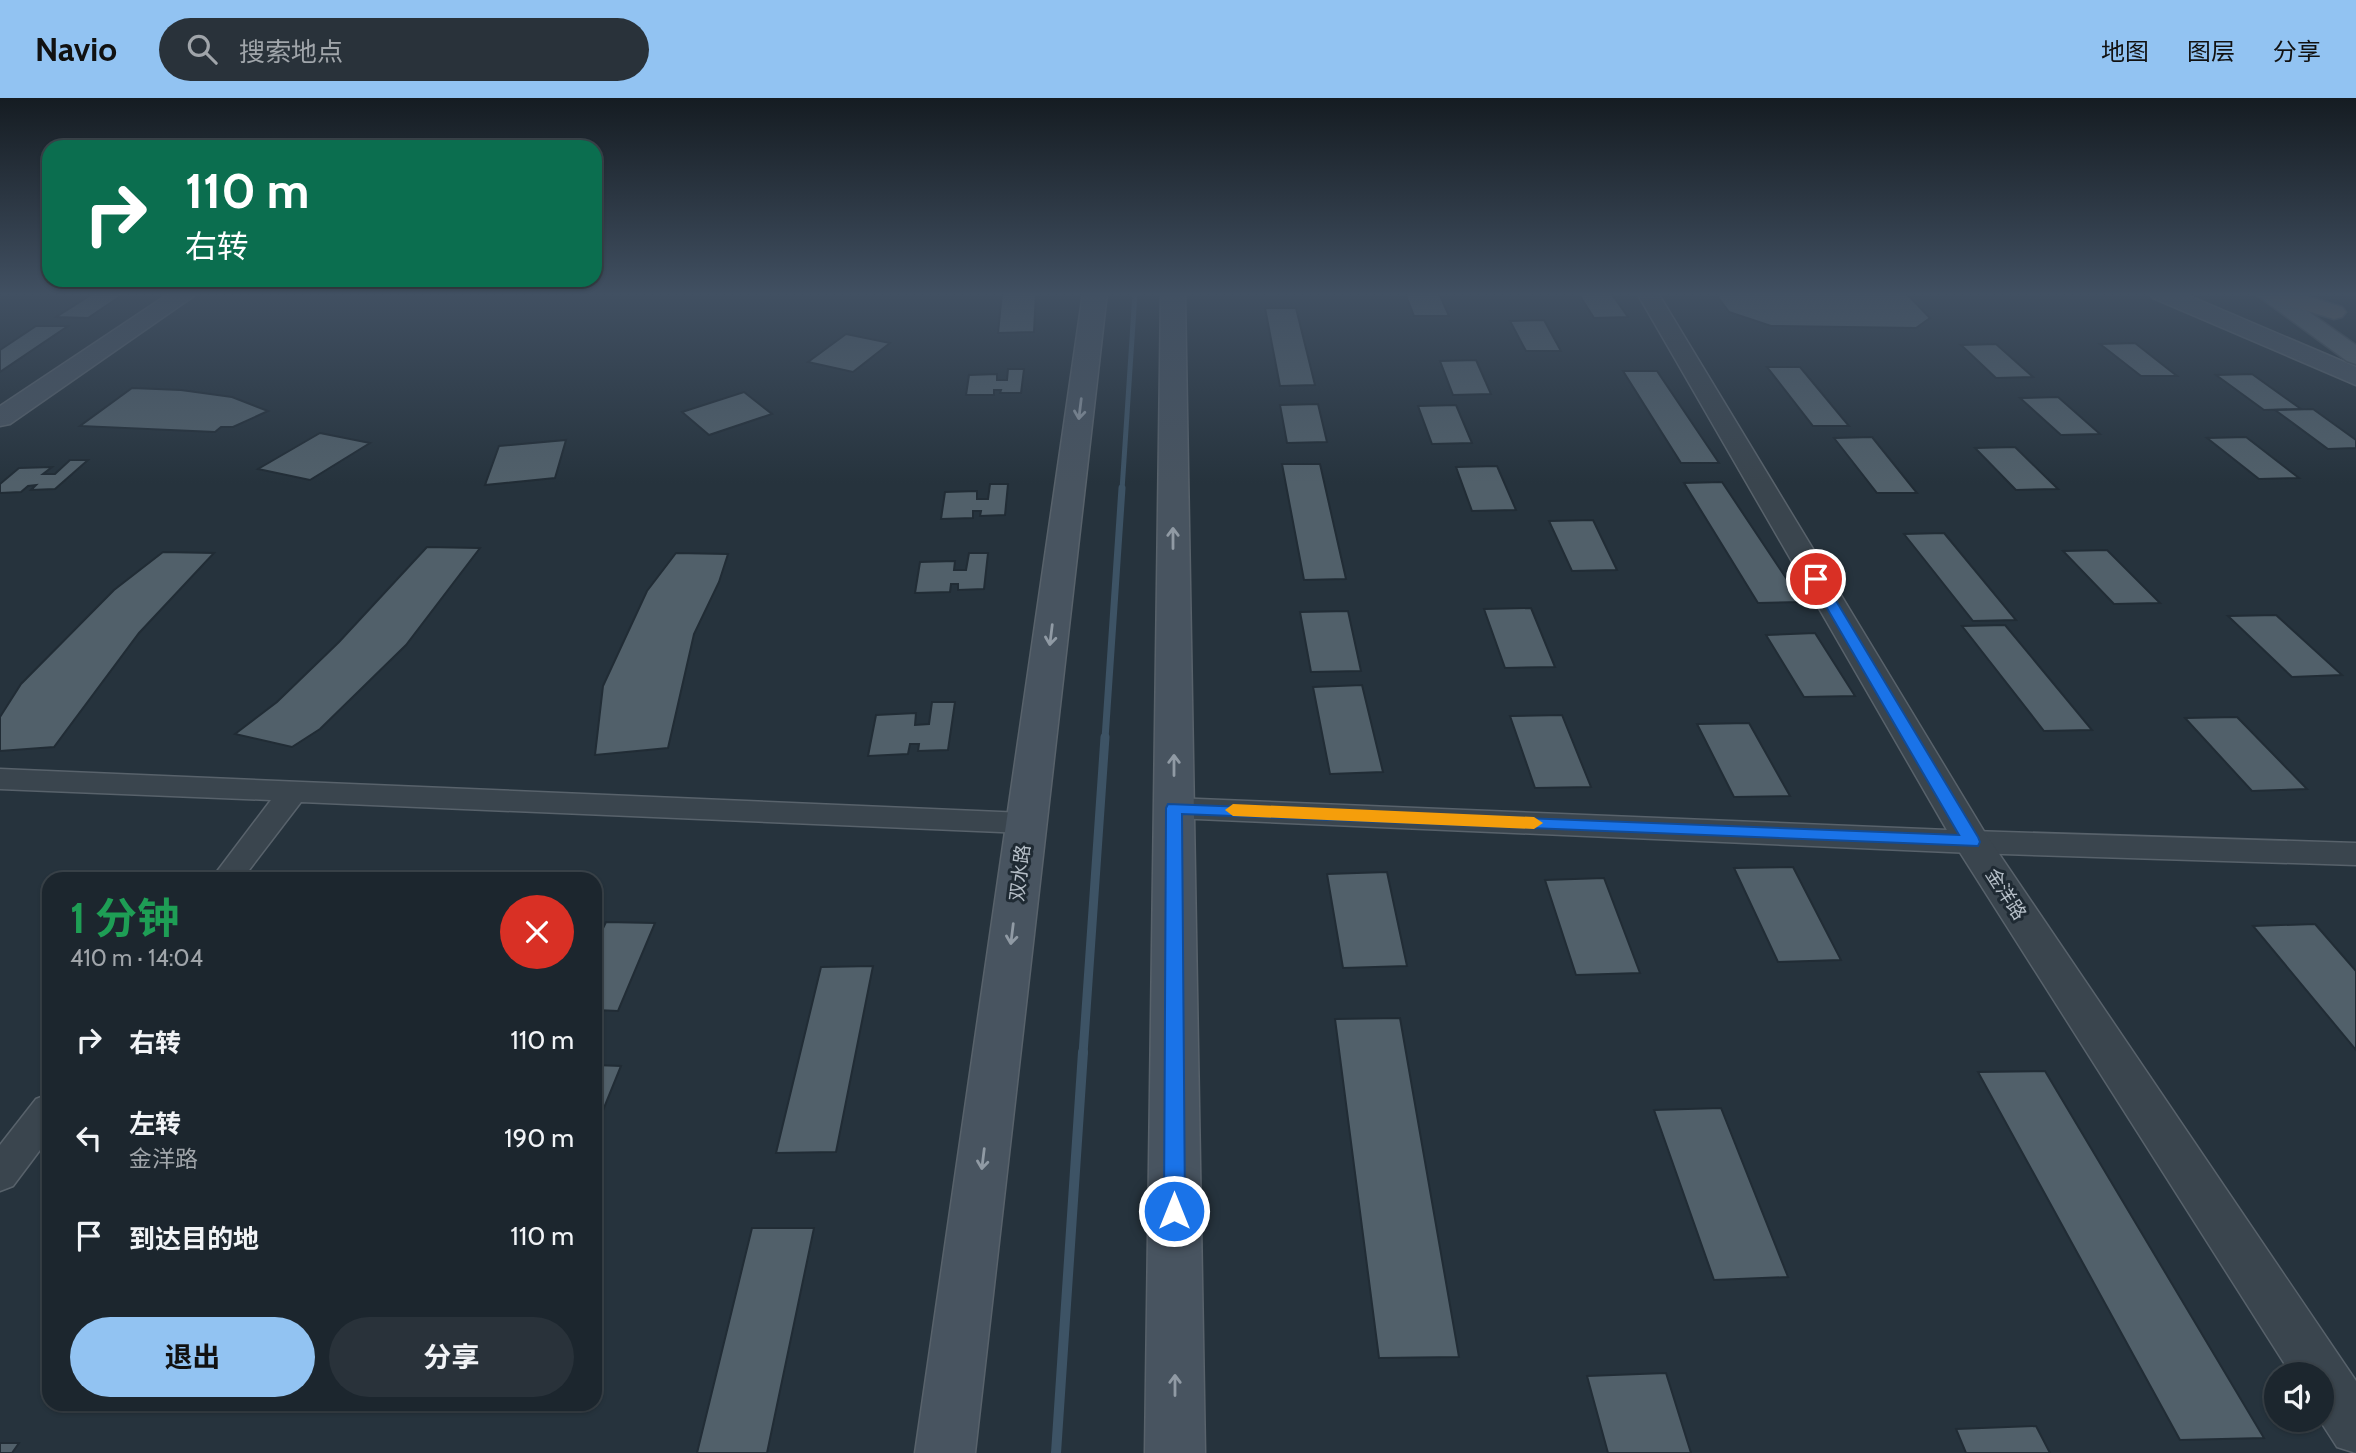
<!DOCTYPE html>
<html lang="zh">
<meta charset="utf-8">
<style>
body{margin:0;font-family:Cabin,"Noto Sans SC",sans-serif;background:#29323a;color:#f1f3f6;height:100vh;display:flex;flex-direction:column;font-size:26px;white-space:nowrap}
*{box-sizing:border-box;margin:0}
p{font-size:23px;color:#a0a5aa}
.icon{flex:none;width:38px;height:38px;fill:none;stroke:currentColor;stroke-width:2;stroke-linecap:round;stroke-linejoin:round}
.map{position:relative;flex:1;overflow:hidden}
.panel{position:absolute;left:42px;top:774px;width:560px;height:539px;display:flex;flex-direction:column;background:#1c262e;border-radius:21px;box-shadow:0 2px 5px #0004,0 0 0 2px #3a434a}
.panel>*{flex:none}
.banner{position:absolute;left:42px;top:42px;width:560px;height:147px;border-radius:21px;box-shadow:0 2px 5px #0004,0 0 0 2px #3a434a;background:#0b6e4f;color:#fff;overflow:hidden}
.fabs{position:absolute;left:2264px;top:1264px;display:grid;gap:14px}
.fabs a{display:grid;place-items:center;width:70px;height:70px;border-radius:50%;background:#1c262e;box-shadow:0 2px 5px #0004,0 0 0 2px #3a434a;font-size:35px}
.pin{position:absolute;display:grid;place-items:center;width:60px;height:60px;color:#fff;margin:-30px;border:4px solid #fff;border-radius:50%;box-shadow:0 2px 7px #0007}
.me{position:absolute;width:77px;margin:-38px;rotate:0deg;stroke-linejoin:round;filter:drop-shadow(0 0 5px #0008)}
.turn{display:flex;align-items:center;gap:24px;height:147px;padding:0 28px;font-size:32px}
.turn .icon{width:91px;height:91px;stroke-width:2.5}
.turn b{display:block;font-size:49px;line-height:60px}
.round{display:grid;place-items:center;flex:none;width:74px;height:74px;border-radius:37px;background:#29323a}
.overview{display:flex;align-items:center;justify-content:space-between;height:119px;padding:0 28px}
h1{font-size:42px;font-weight:700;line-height:52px;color:#1e9e55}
.button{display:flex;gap:14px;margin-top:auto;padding:14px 28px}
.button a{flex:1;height:80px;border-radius:42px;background:#92c3f2;color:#111;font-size:28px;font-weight:700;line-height:80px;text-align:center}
.button a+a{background:#29323a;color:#f1f3f6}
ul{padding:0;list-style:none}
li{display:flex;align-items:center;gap:21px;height:98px;padding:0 28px}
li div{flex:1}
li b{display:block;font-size:26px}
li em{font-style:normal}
header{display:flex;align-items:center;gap:42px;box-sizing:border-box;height:98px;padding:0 35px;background:#92c3f2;color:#111}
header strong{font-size:33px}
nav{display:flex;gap:38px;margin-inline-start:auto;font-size:24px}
.search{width:490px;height:63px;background:#29323a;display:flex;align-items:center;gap:18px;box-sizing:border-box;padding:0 24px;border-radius:38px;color:#a0a5aa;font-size:26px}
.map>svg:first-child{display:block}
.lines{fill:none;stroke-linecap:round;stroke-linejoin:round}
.stream-far3{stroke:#3d5365;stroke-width:5}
.stream-far2{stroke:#3d5365;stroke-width:7}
.stream-far1{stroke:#3d5365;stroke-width:9}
.stream{stroke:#3d5365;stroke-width:10}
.building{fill:#51606a;stroke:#212c35;stroke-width:2}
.minor-casing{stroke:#58626b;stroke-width:3}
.tertiary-casing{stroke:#58626b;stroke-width:3}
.secondary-casing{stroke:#58626b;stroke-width:3}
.primary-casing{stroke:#434e57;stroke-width:3}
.trunk-casing{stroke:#454f58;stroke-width:3}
.minor{fill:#3a454e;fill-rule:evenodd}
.tertiary{fill:#3a454e;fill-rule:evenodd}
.secondary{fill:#485460;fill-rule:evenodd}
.primary{fill:#58646d;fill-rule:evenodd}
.trunk{fill:#666462;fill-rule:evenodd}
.oneway{stroke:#909aa4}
.route{fill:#1a73e8;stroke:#114b97;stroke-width:2}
.slow{fill:#f59e0b}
.labels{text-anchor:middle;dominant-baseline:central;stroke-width:6;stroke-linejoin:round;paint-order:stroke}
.street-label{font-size:19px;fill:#b6bfc8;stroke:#1f2a33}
</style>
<header>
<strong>Navio</strong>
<div class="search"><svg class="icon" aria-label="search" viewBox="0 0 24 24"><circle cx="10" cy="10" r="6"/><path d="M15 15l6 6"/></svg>搜索地点</div>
<nav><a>地图</a><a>图层</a><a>分享</a></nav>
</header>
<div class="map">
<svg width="2356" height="1355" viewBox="0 0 2356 1355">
<rect width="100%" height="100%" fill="#26333d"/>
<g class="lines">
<!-- stream-far3 -->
<polyline class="stream-far3" points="1122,392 1135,195"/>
<!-- stream-far2 -->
<polyline class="stream-far2" points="1105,641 1122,390"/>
<!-- stream-far1 -->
<polyline class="stream-far1" points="1083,956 1105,639"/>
<!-- stream -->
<polyline class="stream" points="1056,1355 1083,954"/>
</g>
<!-- building -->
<g class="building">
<polygon points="94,195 125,195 88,220 56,219"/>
<polygon points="1002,195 1036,195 1034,234 998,235"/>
<polygon points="1405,195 1439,195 1449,218 1414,218"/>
<polygon points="1578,195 1611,195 1628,219 1594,220"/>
<polygon points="1715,195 1906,195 1930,220 1916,230 1771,228 1729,214"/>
<polygon points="1265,210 1296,210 1315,287 1280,288"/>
<polygon points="1544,222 1561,253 1526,253 1510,223"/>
<polygon points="36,228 68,228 0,274 0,252"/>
<polygon points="846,236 890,245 853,274 808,264"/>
<polygon points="2135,245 2177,278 2141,278 2100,246"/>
<polygon points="1996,246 2033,279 1996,280 1961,247"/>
<polygon points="1476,262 1491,296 1453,297 1440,263"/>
<polygon points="1767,269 1800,269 1849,328 1813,328"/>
<polygon points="1008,271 1024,271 1021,295 1000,295 1001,292 994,292 994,297 966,297 969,277 997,276 997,282 1007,282"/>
<polygon points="1623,273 1657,273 1719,365 1681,365"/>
<polygon points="2252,276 2301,311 2264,312 2216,277"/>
<polygon points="132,290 181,292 232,299 268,313 233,329 221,329 215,334 80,328"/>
<polygon points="744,294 772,316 709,337 682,314"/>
<polygon points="2058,299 2100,336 2061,337 2020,300"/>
<polygon points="1318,306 1327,344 1287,345 1280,307"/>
<polygon points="1456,307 1472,345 1432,346 1418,308"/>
<polygon points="2313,311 2356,342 2356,350 2328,351 2275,312"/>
<polygon points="320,335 370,345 310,382 258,371"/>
<polygon points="1872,339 1917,395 1877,395 1834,340"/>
<polygon points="2246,339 2299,380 2259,381 2207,340"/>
<polygon points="566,342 555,380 485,387 499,348"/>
<polygon points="2015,349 2058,391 2016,392 1975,350"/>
<polygon points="70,362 88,362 55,391 31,392 36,387 28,388 21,394 0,395 0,386 19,370 52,369 43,376 55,376"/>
<polygon points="1282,366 1320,366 1346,481 1304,482"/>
<polygon points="1497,368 1516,412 1472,413 1456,369"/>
<polygon points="1722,384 1802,504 1758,505 1684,385"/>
<polygon points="990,386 1008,386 1005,417 980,418 981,413 973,413 973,420 941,421 945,394 977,393 977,401 988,401"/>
<polygon points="1593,422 1617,472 1572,473 1549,423"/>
<polygon points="1944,435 2016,522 1973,523 1904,436"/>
<polygon points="427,449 480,450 406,547 320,631 292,649 235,636 277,604 339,544"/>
<polygon points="2107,452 2160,505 2114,506 2063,453"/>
<polygon points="163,454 214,455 139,535 54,649 0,653 0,619 21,586 114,492"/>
<polygon points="676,455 728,456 719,484 694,536 668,650 595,657 603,588 647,493"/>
<polygon points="969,455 988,455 984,491 958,492 958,486 951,486 950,494 915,495 920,464 955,463 954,472 966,472"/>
<polygon points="1531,510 1555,569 1505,570 1484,511"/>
<polygon points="1348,513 1361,573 1311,574 1300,514"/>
<polygon points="2276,517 2342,577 2292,579 2228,518"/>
<polygon points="2005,527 2092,632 2044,633 1962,528"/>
<polygon points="1815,535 1855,598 1804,599 1766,537"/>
<polygon points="1362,587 1383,674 1330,676 1313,589"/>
<polygon points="932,604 955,604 948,652 918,653 919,646 910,646 908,656 868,658 876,617 916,615 915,627 929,626"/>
<polygon points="1562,617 1591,689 1535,690 1510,618"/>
<polygon points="2237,619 2307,691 2252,693 2185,620"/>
<polygon points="1749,625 1790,698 1734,699 1697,626"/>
<polygon points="1793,769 1841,862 1778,864 1734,770"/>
<polygon points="1387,774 1407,868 1343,870 1327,776"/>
<polygon points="1604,780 1640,875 1576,877 1545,782"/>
<polygon points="606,824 655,825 618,913 595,912 595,847"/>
<polygon points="2315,826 2356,873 2356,952 2253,828"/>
<polygon points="873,868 836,1054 776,1055 821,869"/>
<polygon points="1400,920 1459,1259 1379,1260 1335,921"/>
<polygon points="595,967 621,968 595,1032"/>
<polygon points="2045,973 2264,1340 2180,1342 1978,974"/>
<polygon points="1721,1010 1788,1179 1714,1182 1654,1012"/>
<polygon points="752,1130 814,1130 767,1355 697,1355"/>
<polygon points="1666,1275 1691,1355 1608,1355 1587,1278"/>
<polygon points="2036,1328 2050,1355 1966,1355 1956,1331"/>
<polygon points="0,1345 19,1345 12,1355 0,1355"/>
</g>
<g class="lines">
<!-- minor casing -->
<g class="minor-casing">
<g id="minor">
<polygon points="0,671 1026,715 1036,718 1041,725 1036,732 1026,735 301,704 243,780 212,780 271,702 0,691"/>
<polygon points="1174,700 1972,733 2356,745 2356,767 1972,755 1174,720 1164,717 1160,710 1164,703"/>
<polygon points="49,996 49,1040 13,1088 0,1093 0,1047 36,1001"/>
</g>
</g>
<!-- tertiary casing -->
<g class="tertiary-casing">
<polygon id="tertiary" points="1637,195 1658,195 1985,735 2356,1283 2356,1355 2337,1349 2319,1321 2322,1321 2322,1276 2291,1276 1959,753"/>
</g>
<!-- secondary casing -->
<g class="secondary-casing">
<g id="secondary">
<polygon points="170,195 198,195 10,326 0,328 0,308"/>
<polygon points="1083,195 1107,195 975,1355 915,1355"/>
<polygon points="1161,195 1185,195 1205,1355 1145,1355"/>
<polygon points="2149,195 2182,195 2356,269 2356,287 2153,200"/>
</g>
</g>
<!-- primary casing -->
<g class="primary-casing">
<polygon id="primary" points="2254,195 2282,195 2356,247 2356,266 2347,263"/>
</g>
<!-- trunk casing -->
<g class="trunk-casing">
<polygon id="trunk" points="2260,195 2297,195 2342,209 2346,214 2342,219 2334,221 2264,200"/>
</g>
<!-- minor -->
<use href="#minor" class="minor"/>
<!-- tertiary -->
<use href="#tertiary" class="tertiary"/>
<!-- secondary -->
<use href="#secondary" class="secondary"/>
<!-- primary -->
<use href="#primary" class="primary"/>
<!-- trunk -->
<use href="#trunk" class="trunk"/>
</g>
<!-- one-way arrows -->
<defs><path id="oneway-shaft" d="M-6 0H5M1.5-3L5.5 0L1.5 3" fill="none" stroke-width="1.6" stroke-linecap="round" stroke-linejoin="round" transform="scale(1.75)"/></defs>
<g class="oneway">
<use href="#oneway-shaft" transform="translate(1080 311) rotate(97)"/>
<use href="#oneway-shaft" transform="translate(1173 440) rotate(-90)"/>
<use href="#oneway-shaft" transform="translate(1051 537) rotate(97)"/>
<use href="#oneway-shaft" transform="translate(1174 667) rotate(-90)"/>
<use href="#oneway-shaft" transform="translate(1012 836) rotate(97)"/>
<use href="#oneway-shaft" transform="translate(983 1061) rotate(97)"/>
<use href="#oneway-shaft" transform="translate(1175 1287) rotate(-90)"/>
</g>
<!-- sky -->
<linearGradient id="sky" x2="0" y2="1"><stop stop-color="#151c22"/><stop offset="0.51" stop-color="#415062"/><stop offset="1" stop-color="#415062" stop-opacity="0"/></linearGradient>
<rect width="2356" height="385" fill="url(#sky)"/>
<!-- route -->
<polygon class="route" points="1816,477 1823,481 1978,739 1980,744 1978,748 1182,716 1185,1113 1182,1120 1174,1123 1167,1120 1164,1113 1166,710 1168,706 1959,737 1810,481"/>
<!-- slow -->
<polygon class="slow" points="1233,706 1534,719 1543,725 1534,731 1233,718 1225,712"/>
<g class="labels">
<!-- street labels -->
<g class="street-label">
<text transform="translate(1020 775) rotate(-83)">双水路</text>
<text transform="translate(2006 796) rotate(57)">金洋路</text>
</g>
</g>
</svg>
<div class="fabs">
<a><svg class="icon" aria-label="sound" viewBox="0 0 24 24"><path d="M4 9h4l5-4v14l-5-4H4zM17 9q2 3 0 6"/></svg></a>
</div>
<div class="pin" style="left:1816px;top:481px;background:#d93025"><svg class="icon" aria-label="arrive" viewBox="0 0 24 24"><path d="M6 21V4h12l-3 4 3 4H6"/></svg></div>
<svg class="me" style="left:1174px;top:1113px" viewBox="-20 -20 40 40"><circle r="17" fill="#1a73e8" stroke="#fff" stroke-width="3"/><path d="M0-11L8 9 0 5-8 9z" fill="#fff"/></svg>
<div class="banner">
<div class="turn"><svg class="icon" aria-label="right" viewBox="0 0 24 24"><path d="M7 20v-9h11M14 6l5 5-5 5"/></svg><div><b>110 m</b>右转</div></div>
</div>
<section class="panel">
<div class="overview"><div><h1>1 分钟</h1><p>410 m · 14:04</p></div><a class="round" style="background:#d93025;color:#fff"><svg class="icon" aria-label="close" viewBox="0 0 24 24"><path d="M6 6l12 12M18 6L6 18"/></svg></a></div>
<ul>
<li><svg class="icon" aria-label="right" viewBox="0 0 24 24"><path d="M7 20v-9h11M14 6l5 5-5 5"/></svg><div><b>右转</b></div><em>110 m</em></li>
<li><svg class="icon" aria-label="left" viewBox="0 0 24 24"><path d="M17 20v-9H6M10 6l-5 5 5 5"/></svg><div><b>左转</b><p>金洋路</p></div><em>190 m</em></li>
<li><svg class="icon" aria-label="arrive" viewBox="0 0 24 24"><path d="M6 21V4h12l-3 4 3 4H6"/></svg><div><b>到达目的地</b></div><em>110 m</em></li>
</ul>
<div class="button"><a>退出</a><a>分享</a></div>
</section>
</div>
